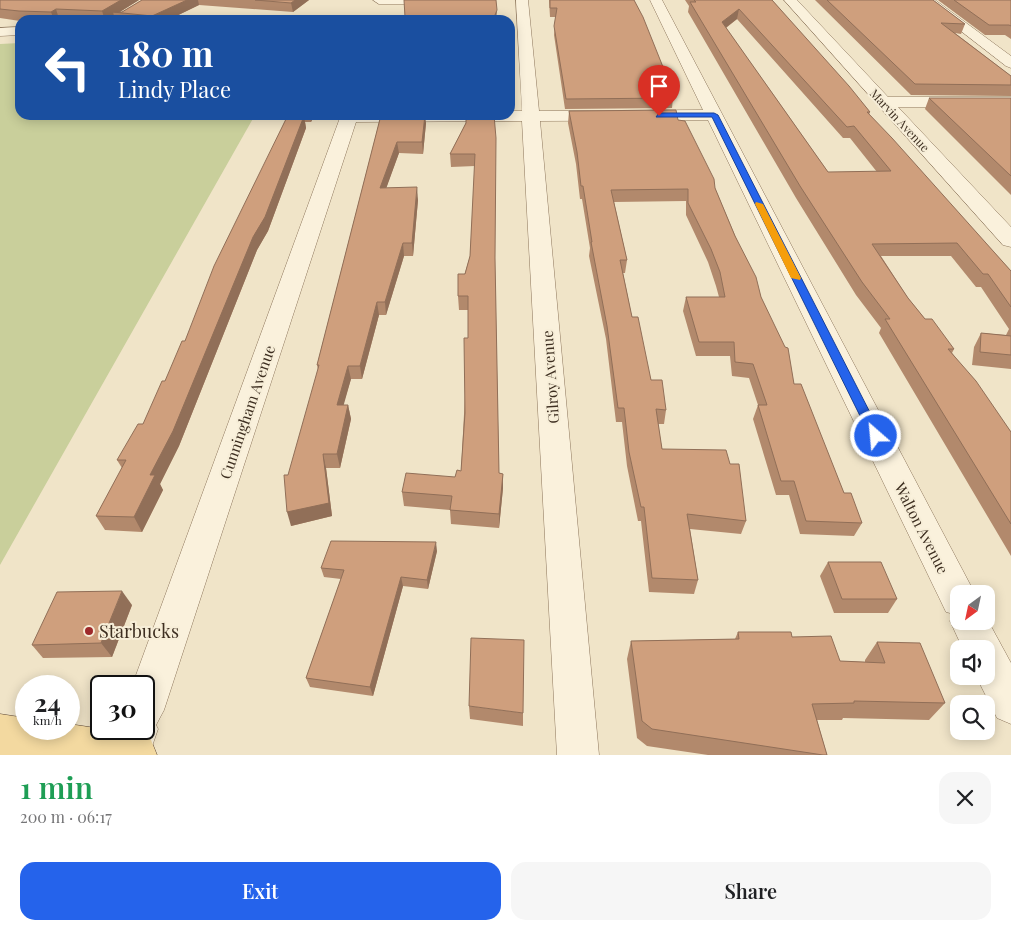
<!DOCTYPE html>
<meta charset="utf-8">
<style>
body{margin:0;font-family:"Playfair Display",serif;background:#f6f6f6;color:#202124;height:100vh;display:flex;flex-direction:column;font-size:19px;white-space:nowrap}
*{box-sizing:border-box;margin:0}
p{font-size:16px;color:#757577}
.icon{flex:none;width:28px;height:28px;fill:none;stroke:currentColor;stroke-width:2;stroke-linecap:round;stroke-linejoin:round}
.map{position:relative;height:755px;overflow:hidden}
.panel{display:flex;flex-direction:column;background:#fff;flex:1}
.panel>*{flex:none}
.top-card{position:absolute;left:15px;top:15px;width:500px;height:105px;border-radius:15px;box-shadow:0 2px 12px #0003;background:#1a4fa0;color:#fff;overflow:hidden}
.needle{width:32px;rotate:213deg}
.buttons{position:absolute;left:950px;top:585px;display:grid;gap:10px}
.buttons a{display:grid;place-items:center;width:45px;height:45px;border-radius:10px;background:#fff;box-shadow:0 2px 12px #0003;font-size:25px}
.speed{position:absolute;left:15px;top:675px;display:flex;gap:10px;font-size:25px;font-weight:700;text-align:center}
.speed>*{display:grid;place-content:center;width:65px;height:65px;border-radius:50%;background:#fff;box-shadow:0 2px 12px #0003;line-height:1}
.speed small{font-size:12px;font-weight:400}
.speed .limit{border:2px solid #111;border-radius:8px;background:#fff;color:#111}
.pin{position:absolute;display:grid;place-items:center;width:42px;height:42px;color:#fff;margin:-51px -21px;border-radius:50% 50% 50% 0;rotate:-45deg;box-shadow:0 0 5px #0007}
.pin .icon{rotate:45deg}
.me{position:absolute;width:55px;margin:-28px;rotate:333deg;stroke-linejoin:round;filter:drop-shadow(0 0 4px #0008)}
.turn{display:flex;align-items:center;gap:18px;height:105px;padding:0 20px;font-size:22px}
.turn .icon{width:65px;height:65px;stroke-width:2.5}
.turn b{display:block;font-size:35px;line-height:42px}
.round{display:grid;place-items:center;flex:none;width:52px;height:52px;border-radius:15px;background:#f6f6f6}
.summary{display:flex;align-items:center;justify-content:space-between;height:85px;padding:0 20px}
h1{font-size:30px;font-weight:600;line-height:38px;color:#1e9e55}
.primary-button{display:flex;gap:10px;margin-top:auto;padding:10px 20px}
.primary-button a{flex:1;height:58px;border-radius:15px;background:#2563eb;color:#fff;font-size:20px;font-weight:600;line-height:58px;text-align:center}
.primary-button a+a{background:#f6f6f6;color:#202124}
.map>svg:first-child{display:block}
.green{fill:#c9cf9b}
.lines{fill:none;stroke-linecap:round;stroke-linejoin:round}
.minor-casing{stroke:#8d765c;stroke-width:1}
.primary-casing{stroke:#5b4430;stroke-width:1}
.minor{fill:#faf1dc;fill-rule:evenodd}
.primary{fill:#f3d9a0;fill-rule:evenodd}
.wall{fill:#b2896c;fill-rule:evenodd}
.shaded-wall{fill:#916f58}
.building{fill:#cf9f7d;stroke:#916f58;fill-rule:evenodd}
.route{fill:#2563eb;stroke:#184099}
.slow{fill:#f59e0b}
.poi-dot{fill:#9e2a2b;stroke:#f7eed8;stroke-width:2}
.labels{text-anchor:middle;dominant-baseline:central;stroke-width:4;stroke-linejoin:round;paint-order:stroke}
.far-street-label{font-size:12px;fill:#3d2e20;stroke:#f7eed8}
.street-label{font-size:15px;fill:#3d2e20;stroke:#f7eed8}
.near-poi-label{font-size:18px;fill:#3d2e20;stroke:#f7eed8;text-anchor:start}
</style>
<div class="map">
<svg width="1011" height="755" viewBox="0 0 1011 755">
<rect width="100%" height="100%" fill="#f0e4c8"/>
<!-- green -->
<polygon class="green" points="20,43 20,115 255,115 0,565 0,44"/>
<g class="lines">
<!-- minor casing -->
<g class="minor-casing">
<g id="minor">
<polygon points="373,0 495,0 489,4 379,4"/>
<polygon points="516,0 528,0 539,111 703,110 650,0 662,0 972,588 974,594 959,594 959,621 986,621 986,617 1011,663 1011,724 997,718 976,676 986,676 986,649 963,649 950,621 954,614 946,612 708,120 540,121 599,755 557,755 522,121 356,122 164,710 156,725 158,729 149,755 107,755 116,729 144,729 144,686 132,686 341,115 510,115 510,111 522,111"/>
<polygon points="784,0 797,0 888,97 1011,97 1011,107 898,107 1011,227 1011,247 1003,245"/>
<polygon points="921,0 935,0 1011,56 1011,68 1006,66"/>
<polygon points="20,27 20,35 0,36 0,28"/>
</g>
</g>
<!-- primary casing -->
<g class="primary-casing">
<polygon id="primary" points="0,714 26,718 26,729 69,729 69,724 136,734 151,740 157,755 0,755"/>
</g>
<!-- minor -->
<use href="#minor" class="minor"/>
<!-- primary -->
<use href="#primary" class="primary"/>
</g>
<!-- wall -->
<g class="wall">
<polygon points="0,0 139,0 120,12 122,12 142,0 309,0 293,12 199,5 168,20 115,20 114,16 107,20 59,19 57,20 20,20 20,21 0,18"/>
<polygon points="549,0 634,0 673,98 672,108 565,109 554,35 556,17 550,17"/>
<path d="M685,0H772L870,112L869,115L1011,271V369L972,365L974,347L981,333L1006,335L1009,329L981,287H976L951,256H881L908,298L925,319L954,349L952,353L1011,432V556L879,333L881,328L856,295L796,198L688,12L689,6ZM737,19L843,138H850L877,172H828L726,28Z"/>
<polygon points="815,0 933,0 965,24 961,34 955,33 1011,76 1011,96 911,95"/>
<polygon points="938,0 1011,0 1011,39 1005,35 985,35"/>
<polygon points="929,98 1011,98 1011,195 925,109"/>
<polygon points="569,111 678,120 715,188 761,297 794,384 844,493 862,523 854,536 800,534 789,495 776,495 753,419 758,405 749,378 732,376 730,356 696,356 683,311 686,297 719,297 716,286 708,262 686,215 686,201 614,202 627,260 625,273 623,273 632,317 651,380 666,410 664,424 658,424 662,449 730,464 746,521 741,534 690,529 698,580 694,594 649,592 641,521 638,521 627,466 622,422 616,422 606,339 589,256 590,248 582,199 580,199 576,164 568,123"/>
<polygon points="257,115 314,115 311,122 305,122 306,128 268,231 257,250 179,446 160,484 163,490 142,532 105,530 96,516 122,468 117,460 143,424 165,381 185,341 286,120 258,119"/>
<polygon points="381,115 426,123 423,154 399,153 386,188 418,200 413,256 404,256 386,315 379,315 362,379 351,379 343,405 348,405 351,419 340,468 326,468 332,516 291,526 318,370 317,365"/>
<polygon points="494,115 495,268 499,473 503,474 503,488 499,528 451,524 450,510 404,506 402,492 455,477 461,471 468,338 468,310 459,310 458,296 470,256 475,166 451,167 450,154 466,123"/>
<polygon points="437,551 428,589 403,586 373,696 310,687 306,678 341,579 324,577 321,568"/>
<polygon points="828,562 897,599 888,613 834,613 820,576"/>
<polygon points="132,605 112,657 43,658 32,645"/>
<polygon points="738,632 792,637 840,661 865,662 865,660 877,642 945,703 929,720 843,718 842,720 817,720 827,755 708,755 647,746 637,738 627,659 631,641 735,639"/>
<polygon points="469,706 523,713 523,726 470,719"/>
</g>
<!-- shaded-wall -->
<g class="shaded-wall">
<polygon points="121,0 139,0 118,13 113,12 114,16 107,20 105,20 102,11"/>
<polygon points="187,0 198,0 199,5 168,20 153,20 152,16"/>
<polygon points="295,0 309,0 293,12 291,3"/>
<polygon points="56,9 59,19 57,20 54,20 51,12"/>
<polygon points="739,9 737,19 720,32 722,22"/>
<polygon points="497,10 496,20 493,20"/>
<polygon points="310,115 314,115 311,122"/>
<polygon points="425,115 426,123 423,154 422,142"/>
<polygon points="304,116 306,128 268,231 257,250 179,446 160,484 163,490 142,532 134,517 150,475 253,237"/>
<polygon points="397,142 399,153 382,200 380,188"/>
<polygon points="417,187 418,200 413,256 412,243"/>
<polygon points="403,243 404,256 386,315 385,302"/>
<polygon points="377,302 379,315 362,379 360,366"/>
<polygon points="348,366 351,379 340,418 337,405"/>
<polygon points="348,405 351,419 340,468 337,454"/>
<polygon points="323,454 326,468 332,516 291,526 287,512"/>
<polygon points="503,474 503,488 499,528 499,514"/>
<polygon points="436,542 437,551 428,589 427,580"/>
<polygon points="401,577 403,586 373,696 370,687"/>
<polygon points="122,591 132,605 112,657 101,643"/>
</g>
<!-- building -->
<g class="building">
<polygon points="0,0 121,0 102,11 56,9 51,12 19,11 0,9"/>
<polygon points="142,0 187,0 152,16 113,12 122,12"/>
<polygon points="255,0 295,0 291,3"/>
<polygon points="404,0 496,0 497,10 493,20 405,20 405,17"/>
<polygon points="550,0 634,0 643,17 671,87 673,98 566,99 554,26 557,8 550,8"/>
<path d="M694,0H772L849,86L870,112H867L892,138L1011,271V307L988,274H983L957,243L872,244L908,298L925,319H932L954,349H948L976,381L1011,432V524L885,319H890L862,282L800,186L690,2H696ZM739,9L847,127L854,126L891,171L828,172L722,22Z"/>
<polygon points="827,0 933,0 965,24 941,23 1011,76 1011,85 915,84"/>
<polygon points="954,0 1011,0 1011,26 1009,25 989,25"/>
<polygon points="929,98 1011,98 1011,176"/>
<polygon points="676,110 678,120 685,121 714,179 715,188 735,236 756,277 761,297 785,347 788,348 794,384 801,384 844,493 851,493 862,523 806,521 794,481 781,481 758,405 767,405 753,364 735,362 734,342 699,342 686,297 725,297 720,272 711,249 688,203 688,189 611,190 627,260 620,260 632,317 638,317 651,380 662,380 666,410 656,409 662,449 726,450 730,464 739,464 746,521 687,514 698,580 652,578 644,507 641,507 629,452 624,408 618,408 607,326 591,242 592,242 583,186 581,186 577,152 569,111"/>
<polygon points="288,115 301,115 304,116 265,217 253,237 173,431 150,475 155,475 134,517 96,516 126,460 117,460 138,424 143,424 162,381 165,381 182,341 185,341 214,266"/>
<polygon points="381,115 425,115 422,142 397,142 380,188 417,187 412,243 403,243 385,302 377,302 360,366 348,366 337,405 348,405 337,454 323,454 329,503 287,512 284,475 288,475 319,365 317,365"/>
<polygon points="466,115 494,115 496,138 495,258 499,473 503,474 499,514 450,510 452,496 402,492 406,473 455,477 457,470 461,471 465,413 464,338 468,338 468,296 458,296 458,274 465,274 470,256 475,154 450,154 466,123"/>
<polygon points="981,333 1011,336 1011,355 980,352"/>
<polygon points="331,541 436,542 427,580 401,577 370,687 306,678 344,570 321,568"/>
<polygon points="828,562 881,562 897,599 842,599"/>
<polygon points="122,591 101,643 32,645 57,592"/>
<polygon points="738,632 791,632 792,637 831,636 840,661 885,663 877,642 920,643 945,703 854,701 854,703 812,704 827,755 823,755 652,729 642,721 631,641 739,639"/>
<polygon points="471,638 524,640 523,713 469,706"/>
</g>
<!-- route -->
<polygon class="route" points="659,113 714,113 718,115 882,436 880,440 872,440 870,436 712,117 656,117"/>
<!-- slow -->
<polygon class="slow" points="756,202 763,204 801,278 800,280 791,278 755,204"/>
<!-- markers -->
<circle class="poi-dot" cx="89" cy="631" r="5"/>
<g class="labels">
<!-- far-street labels -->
<g class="far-street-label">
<text transform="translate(900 120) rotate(47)">Marvin Avenue</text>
</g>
<!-- street labels -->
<g class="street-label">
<text transform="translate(550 377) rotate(-94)">Gilroy Avenue</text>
<text transform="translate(247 412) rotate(-71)">Cunningham Avenue</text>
<text transform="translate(922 528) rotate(63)">Walton Avenue</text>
</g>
<!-- near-poi labels -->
<g class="near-poi-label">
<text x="99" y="631">Starbucks</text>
</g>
</g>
</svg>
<div class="buttons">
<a><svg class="needle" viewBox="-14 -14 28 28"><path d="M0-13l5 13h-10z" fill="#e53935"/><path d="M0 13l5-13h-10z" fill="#757577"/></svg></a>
<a><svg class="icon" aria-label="sound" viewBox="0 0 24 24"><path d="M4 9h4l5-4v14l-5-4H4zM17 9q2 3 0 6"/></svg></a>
<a><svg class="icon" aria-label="search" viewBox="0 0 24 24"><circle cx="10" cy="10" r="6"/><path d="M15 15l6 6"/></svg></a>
</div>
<div class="speed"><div>24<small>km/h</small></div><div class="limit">30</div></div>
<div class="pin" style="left:659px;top:116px;background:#d93025"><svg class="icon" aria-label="arrive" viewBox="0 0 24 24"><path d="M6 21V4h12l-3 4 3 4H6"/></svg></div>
<svg class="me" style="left:876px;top:436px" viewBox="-20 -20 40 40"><circle r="17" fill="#2563eb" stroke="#fff" stroke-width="3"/><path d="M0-11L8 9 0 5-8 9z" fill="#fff"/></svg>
<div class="top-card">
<div class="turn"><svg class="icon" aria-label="left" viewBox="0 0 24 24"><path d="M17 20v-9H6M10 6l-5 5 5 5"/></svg><div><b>180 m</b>Lindy Place</div></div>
</div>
</div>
<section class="panel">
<div class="summary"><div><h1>1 min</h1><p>200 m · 06:17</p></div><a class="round"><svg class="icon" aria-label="close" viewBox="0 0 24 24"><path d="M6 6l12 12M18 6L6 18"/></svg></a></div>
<div class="primary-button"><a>Exit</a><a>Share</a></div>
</section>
